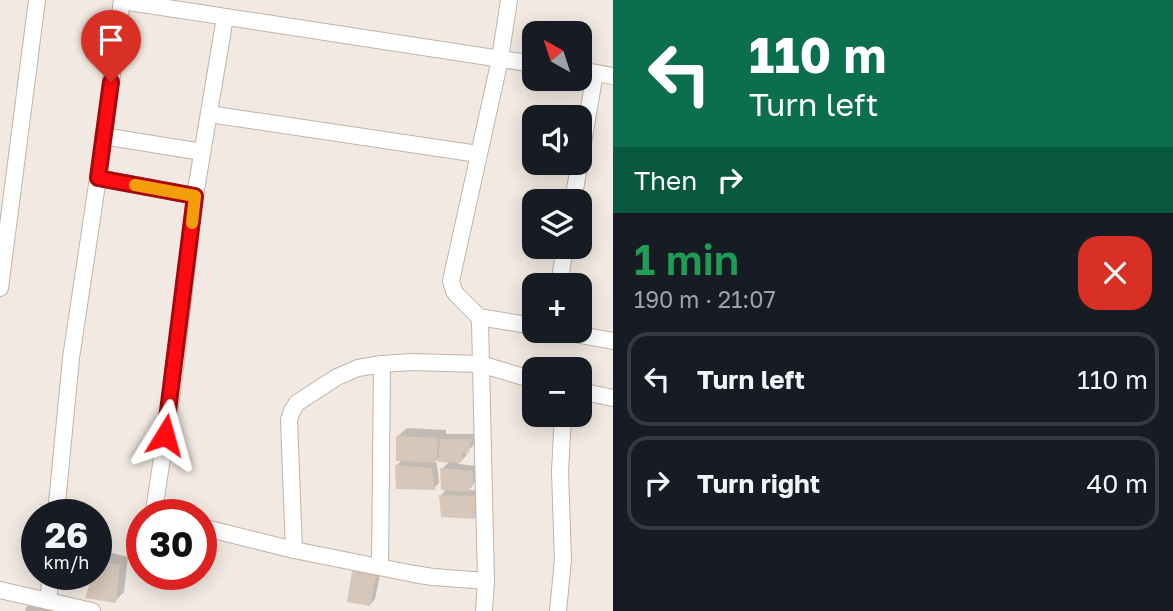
<!DOCTYPE html>
<meta charset="utf-8">
<style>
body{margin:0;font-family:"Golos Text",sans-serif;background:#20242c;color:#f1f3f6;height:100vh;display:flex;flex-direction:column;font-size:26px;white-space:nowrap}
*{box-sizing:border-box;margin:0}
p{font-size:23px;color:#9ea1a6}
.icon{flex:none;width:38px;height:38px;fill:none;stroke:currentColor;stroke-width:2;stroke-linecap:round;stroke-linejoin:round}
.map{position:relative;flex:1;overflow:hidden}
.side{display:flex;flex-direction:column;background:#171b24;width:560px}
.side>*{flex:none}
.hud{background:#0b6e4f;color:#fff;overflow:hidden}
.needle{width:46px;rotate:321deg}
.tools{position:absolute;left:522px;top:21px;display:grid;gap:14px}
.tools a{display:grid;place-items:center;width:70px;height:70px;border-radius:14px;background:#171b24;box-shadow:0 4px 18px #0003;font-size:35px}
.speed{position:absolute;left:21px;top:499px;display:flex;gap:14px;font-size:35px;font-weight:700;text-align:center}
.speed>*{display:grid;place-content:center;width:91px;height:91px;border-radius:50%;background:#171b24;box-shadow:0 4px 18px #0003;line-height:1}
.speed small{font-size:18px;font-weight:400}
.speed .limit{border:10px solid #d22;background:#fff;color:#111}
.pin{position:absolute;display:grid;place-items:center;width:60px;height:60px;color:#fff;margin:-72px -30px;border-radius:50% 50% 50% 0;rotate:-45deg;box-shadow:0 0 7px #0007}
.pin .icon{rotate:45deg}
.me{position:absolute;width:77px;margin:-38px;rotate:8deg;stroke-linejoin:round;filter:drop-shadow(0 0 5px #0008)}
.turn{display:flex;align-items:center;gap:24px;height:147px;padding:0 21px;font-size:32px}
.turn .icon{width:91px;height:91px;stroke-width:2.5}
.turn b{display:block;font-size:49px;line-height:60px}
.then{display:flex;align-items:center;height:66px;padding:0 21px;background:#0003;gap:14px;font-size:26px}
.round{display:grid;place-items:center;flex:none;width:74px;height:74px;border-radius:21px;background:#20242c}
.overview{display:flex;align-items:center;justify-content:space-between;height:119px;padding:0 21px}
h1{font-size:42px;font-weight:600;line-height:52px;color:#1e9e55}
ul{padding:0;list-style:none}
li{display:flex;align-items:center;gap:21px;height:94px;margin:0 14px 10px;padding:0 7px;border:4px solid #363941;border-radius:21px}
li div{flex:1}
li b{display:block;font-size:26px}
li em{font-style:normal}
main{display:flex;flex:1;min-height:0}
.map>svg:first-child{display:block}
.shadow{fill:#0003}
.building{fill:#d7c6ba}
.lines{fill:none;stroke-linecap:round;stroke-linejoin:round}
.minor-casing{stroke:#c1b3a7;stroke-width:18}
.minor{stroke:#fff;stroke-width:16}
.route-casing{stroke:#a6080c;stroke-width:18}
.route{stroke:#ff0c13;stroke-width:12}
.slow{stroke:#f59e0b;stroke-width:12}
</style>
<main>
<div class="map">
<svg width="613" height="611" viewBox="0 0 613 611">
<rect width="100%" height="100%" fill="#f2eae2"/>
<!-- shadow -->
<g class="shadow">
<polygon points="407,428 446,430 446,434 476,434 474,445 467,451 466,456 458,464 478,466 478,478 469,490 481,491 480,511 475,517 441,495 447,489 442,469 450,461 441,456 434,463 437,463 439,483 434,488 396,466 402,460 398,436"/>
<polygon points="108,552 128,557 124,592 115,601 95,574 99,561"/>
<polygon points="359,566 381,571 375,599 370,605 354,572"/>
<polygon points="31,602 52,608 51,611 25,611 26,608"/>
</g>
<!-- building -->
<g class="building">
<polygon points="396,436 438,438 436,463 396,461"/>
<polygon points="440,439 471,439 469,453 463,452 461,463 438,462"/>
<polygon points="395,465 432,468 435,490 396,489"/>
<polygon points="440,468 473,471 473,486 470,485 470,492 441,490"/>
<polygon points="439,495 476,496 475,519 441,517"/>
<polygon points="140,525 142,525 142,566 134,564"/>
<polygon points="98,560 120,565 116,603 85,598 93,574 96,574"/>
<polygon points="352,571 376,576 370,606 347,602"/>
</g>
<g class="lines">
<!-- minor casing -->
<g class="minor-casing">
<g id="minor">
<polyline points="122,1 534,64"/>
<polyline points="579,70 613,76"/>
<polyline points="209,114 478,154"/>
<polyline points="103,136 202,152"/>
<polyline points="98,178 195,196"/>
<polyline points="573,201 595,73"/>
<polyline points="559,285 565,247"/>
<polyline points="0,288 37,0"/>
<polyline points="479,317 457,295 454,291 451,281 500,59 509,0"/>
<polyline points="558,331 613,341"/>
<polyline points="579,391 613,398"/>
<polyline points="56,514 71,358 98,178 122,0"/>
<polyline points="155,514 154,511 173,385 195,196 225,17"/>
<polyline points="201,527 294,550 414,574 433,577 486,581"/>
<polyline points="294,550 289,420 292,411 297,403 337,377 358,368 382,364 412,362 480,364 534,380"/>
<polyline points="380,566 382,364"/>
<polyline points="0,590 92,611"/>
<polyline points="48,601 51,574"/>
<polyline points="484,611 486,581 480,322 479,317 534,326"/>
<polyline points="558,611 563,560 560,471 563,415"/>
</g>
</g>
<!-- minor -->
<use href="#minor" class="minor"/>
</g>
<g class="lines">
<!-- route casing -->
<g class="route-casing">
<polyline id="route" points="111,82 98,178 195,196 165,435"/>
</g>
<!-- route -->
<use href="#route" class="route"/>
<!-- slow -->
<polyline class="slow" points="135,185 195,196 192,223"/>
</g>
</svg>
<div class="tools">
<a><svg class="needle" viewBox="-14 -14 28 28"><path d="M0-13l5 13h-10z" fill="#e53935"/><path d="M0 13l5-13h-10z" fill="#9ea1a6"/></svg></a>
<a><svg class="icon" aria-label="sound" viewBox="0 0 24 24"><path d="M4 9h4l5-4v14l-5-4H4zM17 9q2 3 0 6"/></svg></a>
<a><svg class="icon" aria-label="layers" viewBox="0 0 24 24"><path d="M12 4l9 5-9 5-9-5zM3 14l9 5 9-5"/></svg></a>
<a>+</a>
<a>−</a>
</div>
<div class="speed"><div>26<small>km/h</small></div><div class="limit">30</div></div>
<div class="pin" style="left:111px;top:82px;background:#d93025"><svg class="icon" aria-label="arrive" viewBox="0 0 24 24"><path d="M6 21V4h12l-3 4 3 4H6"/></svg></div>
<svg class="me" style="left:165px;top:435px" viewBox="-20 -20 40 40"><path d="M0-17L14 15 0 8-14 15z" fill="#ff0c13" stroke="#fff" stroke-width="4"/></svg>
</div>
<section class="side">
<div class="hud">
<div class="turn"><svg class="icon" aria-label="left" viewBox="0 0 24 24"><path d="M17 20v-9H6M10 6l-5 5 5 5"/></svg><div><b>110 m</b>Turn left</div></div>
<div class="then">Then<svg class="icon" aria-label="right" viewBox="0 0 24 24"><path d="M7 20v-9h11M14 6l5 5-5 5"/></svg></div>
</div>
<div class="overview"><div><h1>1 min</h1><p>190 m · 21:07</p></div><a class="round" style="background:#d93025;color:#fff"><svg class="icon" aria-label="close" viewBox="0 0 24 24"><path d="M6 6l12 12M18 6L6 18"/></svg></a></div>
<ul>
<li><svg class="icon" aria-label="left" viewBox="0 0 24 24"><path d="M17 20v-9H6M10 6l-5 5 5 5"/></svg><div><b>Turn left</b></div><em>110 m</em></li>
<li><svg class="icon" aria-label="right" viewBox="0 0 24 24"><path d="M7 20v-9h11M14 6l5 5-5 5"/></svg><div><b>Turn right</b></div><em>40 m</em></li>
</ul>
</section>
</main>
